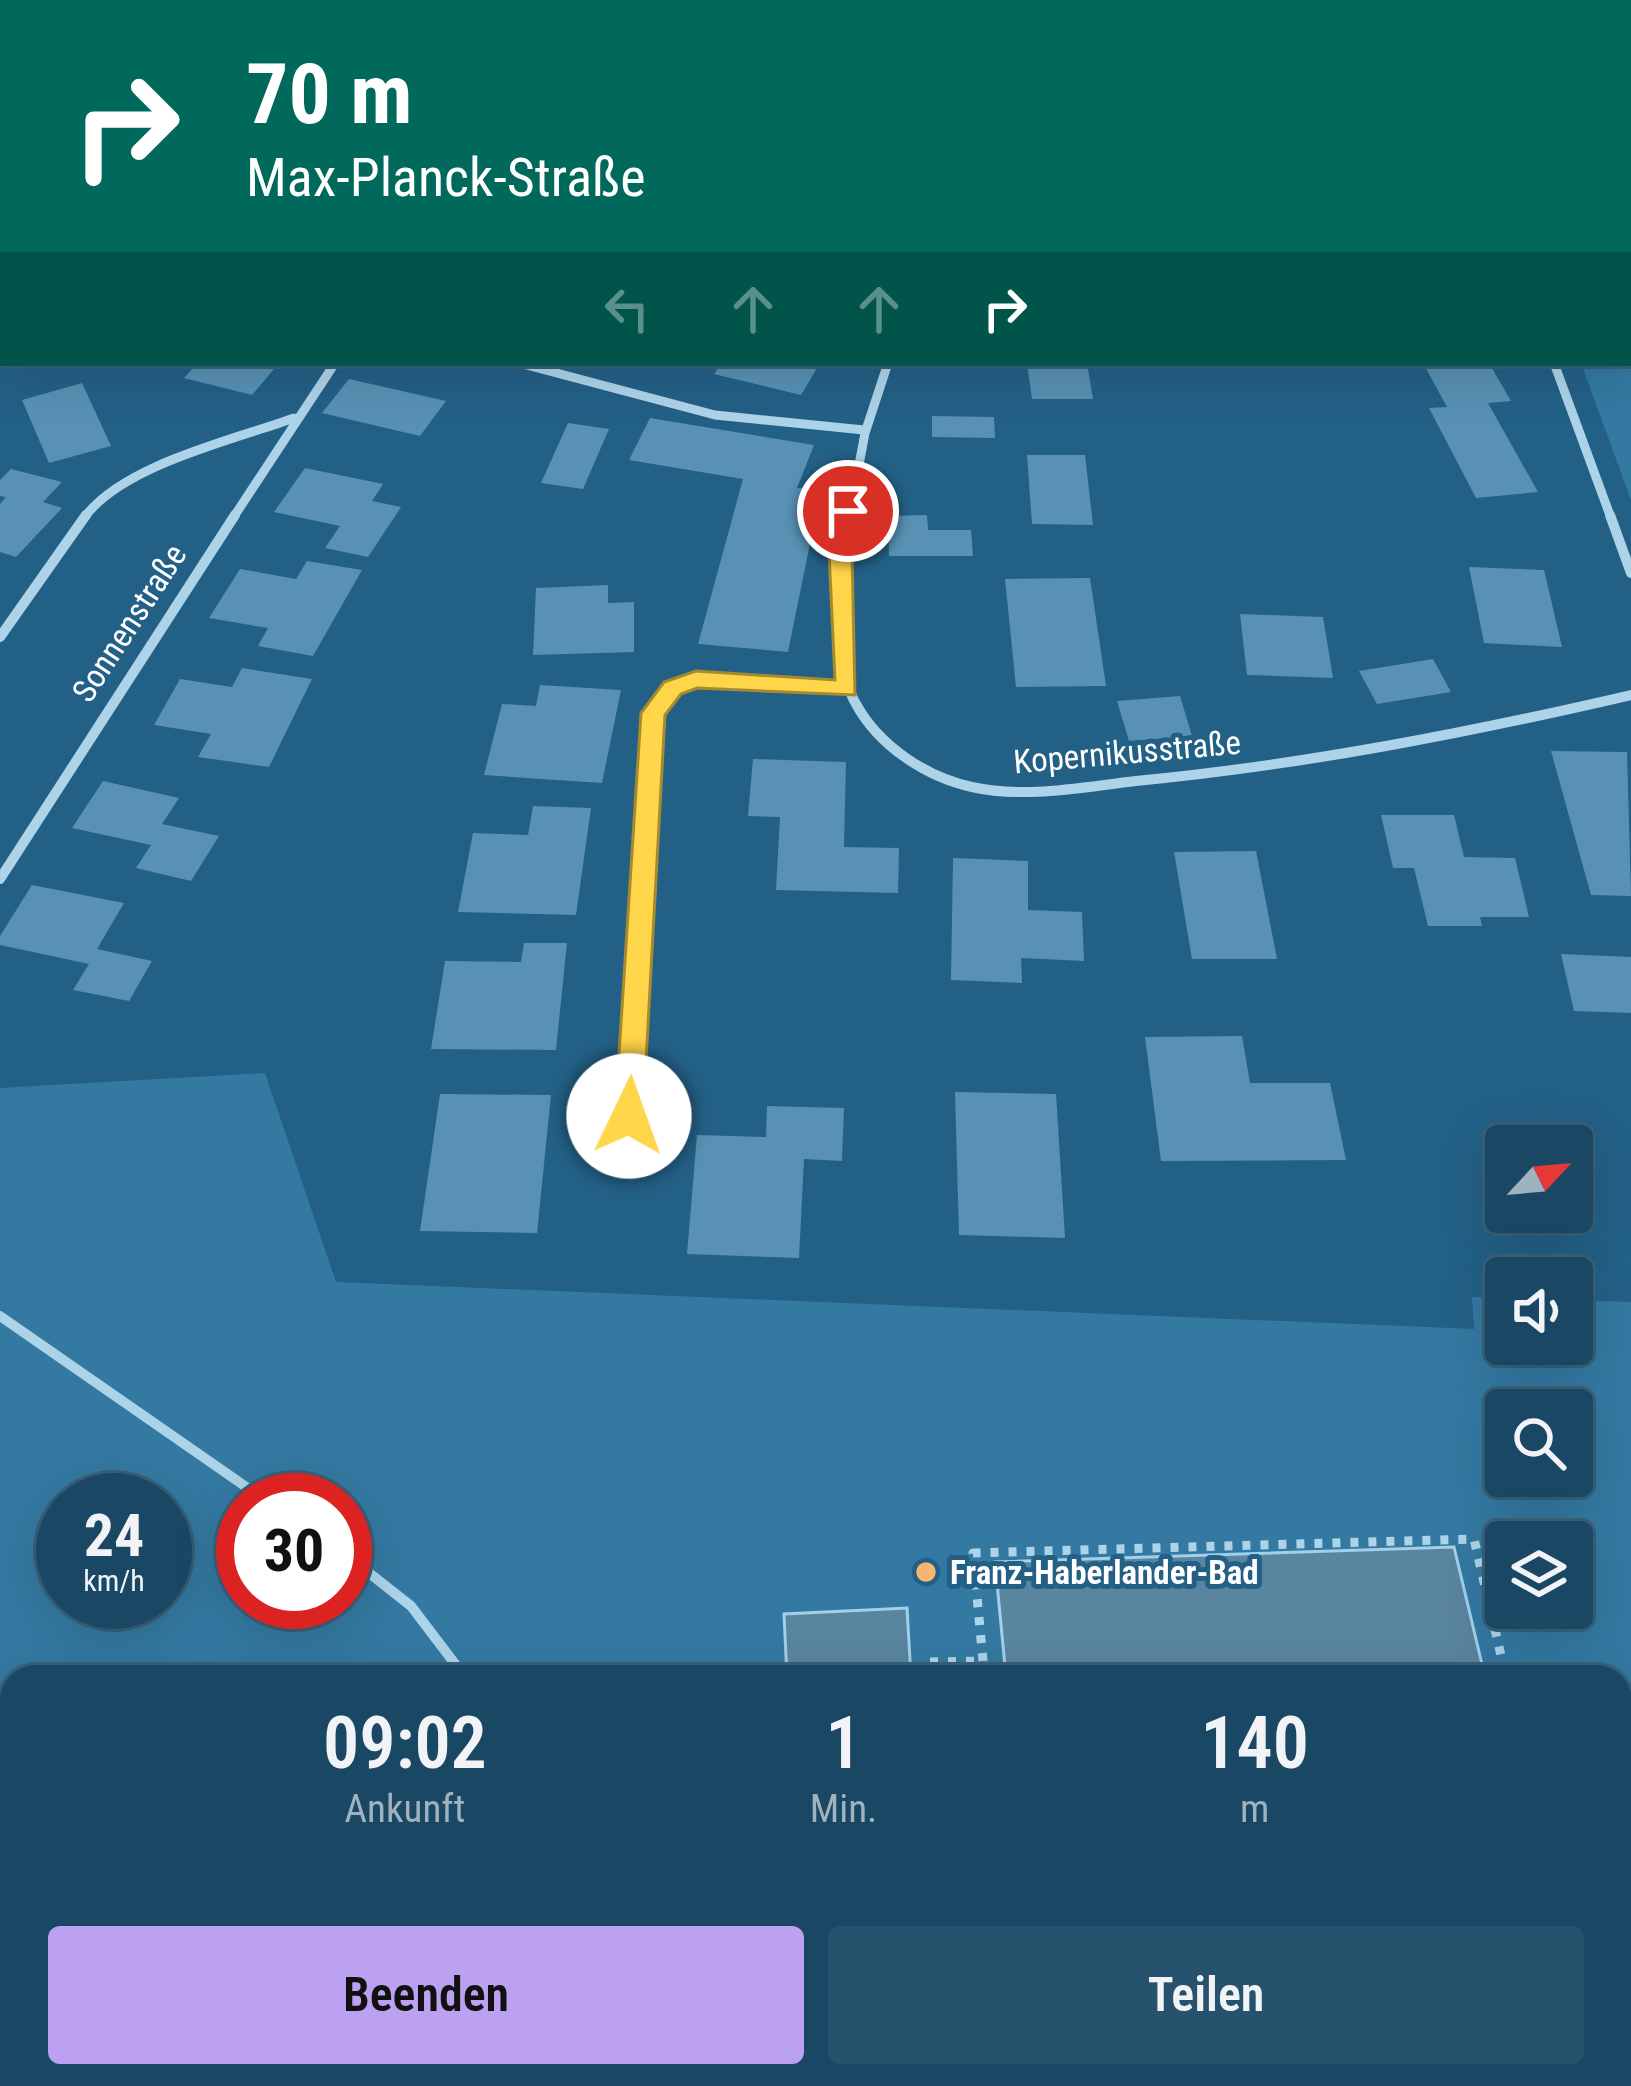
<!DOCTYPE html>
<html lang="de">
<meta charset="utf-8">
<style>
body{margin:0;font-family:"Roboto Condensed",sans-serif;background:#27526d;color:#f1f3f6;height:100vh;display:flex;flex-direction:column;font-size:45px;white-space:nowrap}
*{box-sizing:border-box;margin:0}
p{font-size:39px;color:#9fb2bf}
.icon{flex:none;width:66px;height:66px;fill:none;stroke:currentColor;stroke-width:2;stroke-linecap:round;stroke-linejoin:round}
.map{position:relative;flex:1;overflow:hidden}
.details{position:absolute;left:0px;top:1665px;width:1632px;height:423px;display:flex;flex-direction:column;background:#1a4864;border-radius:36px 36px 0 0;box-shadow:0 12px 48px #0002,0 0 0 3px #386078}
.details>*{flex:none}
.hud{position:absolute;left:0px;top:0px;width:1632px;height:366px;box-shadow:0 12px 48px #0002,0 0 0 3px #386078;background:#00695c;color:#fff;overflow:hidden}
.needle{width:78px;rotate:64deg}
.controls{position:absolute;left:1485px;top:1125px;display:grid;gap:24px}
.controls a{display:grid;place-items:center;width:108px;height:108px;border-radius:12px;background:#1a4864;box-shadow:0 12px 48px #0002,0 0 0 3px #386078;font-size:60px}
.speed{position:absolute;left:36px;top:1473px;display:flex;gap:24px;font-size:60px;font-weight:700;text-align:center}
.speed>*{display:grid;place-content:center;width:156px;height:156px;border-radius:50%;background:#1a4864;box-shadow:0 12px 48px #0002,0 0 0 3px #386078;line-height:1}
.speed small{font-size:30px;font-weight:400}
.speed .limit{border:18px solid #d22;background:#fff;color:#111}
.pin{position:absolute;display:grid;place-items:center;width:102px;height:102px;color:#fff;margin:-51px;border:6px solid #fff;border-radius:50%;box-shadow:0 3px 12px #0007}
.me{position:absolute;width:132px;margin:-66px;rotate:3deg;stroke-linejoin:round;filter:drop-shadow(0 0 9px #0008)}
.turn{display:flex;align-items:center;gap:42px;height:252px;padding:0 48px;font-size:54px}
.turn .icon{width:156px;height:156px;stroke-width:2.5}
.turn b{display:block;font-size:84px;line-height:102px}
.lanes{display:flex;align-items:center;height:114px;padding:0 48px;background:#0003;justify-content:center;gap:60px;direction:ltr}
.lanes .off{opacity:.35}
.eta{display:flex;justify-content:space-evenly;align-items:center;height:204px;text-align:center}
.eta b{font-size:72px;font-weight:600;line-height:84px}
.button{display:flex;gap:24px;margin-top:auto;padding:24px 48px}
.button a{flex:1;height:138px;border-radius:12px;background:#bca0f2;color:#111;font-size:48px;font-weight:600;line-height:138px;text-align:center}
.button a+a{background:#27526d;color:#f1f3f6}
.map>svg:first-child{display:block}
.green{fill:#3479a2;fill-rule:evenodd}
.water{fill:#5a859f;stroke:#a1d0ea;stroke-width:3}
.building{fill:#5891b4}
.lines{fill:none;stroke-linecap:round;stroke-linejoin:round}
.path{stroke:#add3e9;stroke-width:9;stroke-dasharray:8 10;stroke-linecap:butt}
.service{stroke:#add3e9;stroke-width:10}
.minor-far1{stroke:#add3e9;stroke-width:9}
.minor{stroke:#add3e9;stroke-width:10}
.tertiary{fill:#add3e9;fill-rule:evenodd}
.route{fill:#ffd54a;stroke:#a68a30;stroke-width:3}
.poi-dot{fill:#f5b66f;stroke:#236086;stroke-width:4.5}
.labels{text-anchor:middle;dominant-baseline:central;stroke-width:10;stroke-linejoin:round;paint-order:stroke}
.street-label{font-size:33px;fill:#fff;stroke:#236086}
.poi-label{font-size:33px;font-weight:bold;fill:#fff;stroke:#236086;text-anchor:start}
</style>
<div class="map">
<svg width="1631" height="2086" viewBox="0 0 1631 2086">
<rect width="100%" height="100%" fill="#236086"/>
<!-- green -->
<g class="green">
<polygon points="1631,190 1631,500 1581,363 1629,363"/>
<path d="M265,1073L336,1282L1474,1329L1472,1297L1506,1298V1344H1572V1300L1631,1302V2086H0V1088ZM1506,1410H1572V1476H1506ZM63,1500H165V1602H63ZM243,1500H345V1602H243ZM1506,1542H1572V1608H1506ZM12,1677H1620V2076H12Z"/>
</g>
<!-- water -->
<g class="water">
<polygon points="1454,1547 1485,1677 1006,1677 995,1562"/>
<polygon points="907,1608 911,1677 787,1677 784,1614"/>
<polygon points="950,2076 1294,2076 1296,2086 961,2086"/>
</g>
<!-- building -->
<g class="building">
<polygon points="198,363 279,363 252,395 184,378"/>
<polygon points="722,363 820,363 801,395 714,374"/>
<polygon points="1027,363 1087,363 1093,399 1032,399"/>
<polygon points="1423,363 1489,363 1511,401 1488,403 1538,492 1476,498 1429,408 1447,407"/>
<polygon points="349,379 446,401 420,436 322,413"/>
<polygon points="82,383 111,446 49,463 22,400"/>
<polygon points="932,416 994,417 995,438 932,437"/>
<polygon points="650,418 814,445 797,488 821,489 788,652 698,644 743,479 629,460"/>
<polygon points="568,423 609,429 583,489 541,483"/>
<polygon points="1027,455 1085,455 1093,525 1032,524"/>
<polygon points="305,468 383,484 372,501 401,507 368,557 325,548 340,526 274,512"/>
<polygon points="11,469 62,482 43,502 62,508 16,557 0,552 0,504 6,497 0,496 0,480"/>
<polygon points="927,515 928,530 971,530 973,556 889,556 888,516"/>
<polygon points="307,561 362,570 313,656 258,646 268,628 209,618 240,569 296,579"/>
<polygon points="1469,567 1544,570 1562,647 1484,643"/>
<polygon points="1090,578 1106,686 1016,687 1005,579"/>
<polygon points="608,585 608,603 634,602 634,652 533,655 536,588"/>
<polygon points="1240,614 1323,617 1333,678 1247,675"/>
<polygon points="1433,659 1451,692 1377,704 1359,671"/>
<polygon points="242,668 312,679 269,767 198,757 211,734 154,725 180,679 232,687"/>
<polygon points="540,685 621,690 602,783 484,775 502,704 536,706"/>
<polygon points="1180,696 1192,736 1129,741 1117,701"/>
<polygon points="1551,751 1627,752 1631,896 1591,895"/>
<polygon points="753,759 846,762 844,847 899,848 898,893 776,890 780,817 748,816"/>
<polygon points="103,781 179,798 162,824 219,836 191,881 136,868 151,845 72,828"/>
<polygon points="533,806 591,808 576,915 458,912 473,833 528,835"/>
<polygon points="1381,815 1454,815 1464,857 1515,858 1529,917 1480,917 1482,926 1428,926 1414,868 1393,868"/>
<polygon points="1256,851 1277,959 1192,959 1174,852"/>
<polygon points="953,858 1028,861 1028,910 1082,912 1084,961 1021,958 1022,983 951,980"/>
<polygon points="32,885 124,903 97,949 152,961 129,1001 73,990 89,964 0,945 0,936"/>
<polygon points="524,943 567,943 556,1050 431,1049 445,961 521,962"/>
<polygon points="1561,954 1631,957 1631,1013 1574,1011"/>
<polygon points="1242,1036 1250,1083 1330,1083 1346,1160 1161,1161 1145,1037"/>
<polygon points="955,1092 1056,1094 1065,1238 959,1235"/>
<polygon points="440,1094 551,1095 537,1233 420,1231"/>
<polygon points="767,1106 844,1108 842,1161 804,1159 799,1258 687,1254 697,1135 766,1137"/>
</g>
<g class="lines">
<!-- path -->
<g class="path">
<polyline points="983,1661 973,1553 1474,1539 1506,1677"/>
<polyline points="930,1662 983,1661 985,1677"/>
<polyline points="1620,1766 1631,1766"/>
<polyline points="684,2076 695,2086"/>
<polyline points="872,2076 876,2086"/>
<polyline points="1310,2076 1312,2086"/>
</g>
<!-- service -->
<g class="service">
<polyline points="0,1316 265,1500"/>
<polyline points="345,1554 411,1606 465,1677"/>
<polyline points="1620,1962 1631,1963"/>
<polyline points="550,2076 553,2086"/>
</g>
<!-- minor-far1 -->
<g class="minor-far1">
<polyline points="1442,0 1447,3"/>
<polyline points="519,363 715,415 864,430"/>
<polyline points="1554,363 1611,518"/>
<path d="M84,518C122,465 233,440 294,418"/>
<polyline points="233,518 335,363"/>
<polyline points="849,518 865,433 888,363"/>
</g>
<!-- minor -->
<g class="minor">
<path d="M849,515C843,561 832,664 856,704C879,746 926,777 972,787C1025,799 1082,787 1136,781C1303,765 1467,733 1631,695"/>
<polyline points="1610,515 1631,573"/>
<polyline points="0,637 86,515"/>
<polyline points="0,879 235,515"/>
<polyline points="629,1116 653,714 673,688 696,680 847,689"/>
</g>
<!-- tertiary -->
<g class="tertiary">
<polygon points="378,0 400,0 403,3 381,3"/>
<rect x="1629" y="153" width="2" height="8"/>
</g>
</g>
<!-- route -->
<polygon class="route" points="848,504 859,511 852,552 855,695 697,688 681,694 665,715 643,1116 639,1125 619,1125 615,1116 641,713 664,682 696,671 835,680 829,552 837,511"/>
<!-- markers -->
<circle class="poi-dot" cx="926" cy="1572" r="12"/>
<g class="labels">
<!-- street labels -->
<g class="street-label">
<text transform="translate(129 623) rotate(-57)">Sonnenstraße</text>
<text transform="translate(1127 752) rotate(-5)">Kopernikusstraße</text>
</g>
<!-- poi labels -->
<g class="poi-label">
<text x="950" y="1572">Franz-Haberlander-Bad</text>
</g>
</g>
</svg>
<div class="controls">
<a><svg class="needle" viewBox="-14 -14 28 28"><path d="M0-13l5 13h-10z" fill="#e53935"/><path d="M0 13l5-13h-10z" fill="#9fb2bf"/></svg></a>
<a><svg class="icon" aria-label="sound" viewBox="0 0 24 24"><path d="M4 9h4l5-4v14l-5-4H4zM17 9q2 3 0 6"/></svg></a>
<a><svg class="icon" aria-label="search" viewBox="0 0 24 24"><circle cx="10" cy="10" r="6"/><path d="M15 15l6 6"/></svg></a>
<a><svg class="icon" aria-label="layers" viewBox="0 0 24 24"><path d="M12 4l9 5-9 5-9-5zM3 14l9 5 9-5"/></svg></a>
</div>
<div class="speed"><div>24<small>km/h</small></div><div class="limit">30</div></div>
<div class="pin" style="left:848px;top:511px;background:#d93025"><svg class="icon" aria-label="arrive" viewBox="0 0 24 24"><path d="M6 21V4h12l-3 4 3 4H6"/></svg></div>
<svg class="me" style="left:629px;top:1116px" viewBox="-20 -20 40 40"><circle r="19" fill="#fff"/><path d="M0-13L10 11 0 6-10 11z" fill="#ffd54a"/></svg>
<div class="hud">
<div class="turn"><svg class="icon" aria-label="right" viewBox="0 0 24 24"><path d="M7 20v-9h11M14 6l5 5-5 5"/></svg><div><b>70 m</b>Max-Planck-Straße</div></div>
<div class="lanes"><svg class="icon off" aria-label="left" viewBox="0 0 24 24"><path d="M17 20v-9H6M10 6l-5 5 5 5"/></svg><svg class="icon off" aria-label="ahead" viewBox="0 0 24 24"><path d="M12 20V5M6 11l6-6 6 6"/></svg><svg class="icon off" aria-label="ahead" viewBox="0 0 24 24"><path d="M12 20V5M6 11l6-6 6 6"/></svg><svg class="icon" aria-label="right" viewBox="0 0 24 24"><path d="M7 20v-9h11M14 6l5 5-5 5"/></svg></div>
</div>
<section class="details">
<div class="eta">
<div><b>09:02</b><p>Ankunft</p></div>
<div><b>1</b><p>Min.</p></div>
<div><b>140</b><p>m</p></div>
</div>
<div class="button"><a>Beenden</a><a>Teilen</a></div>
</section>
</div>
